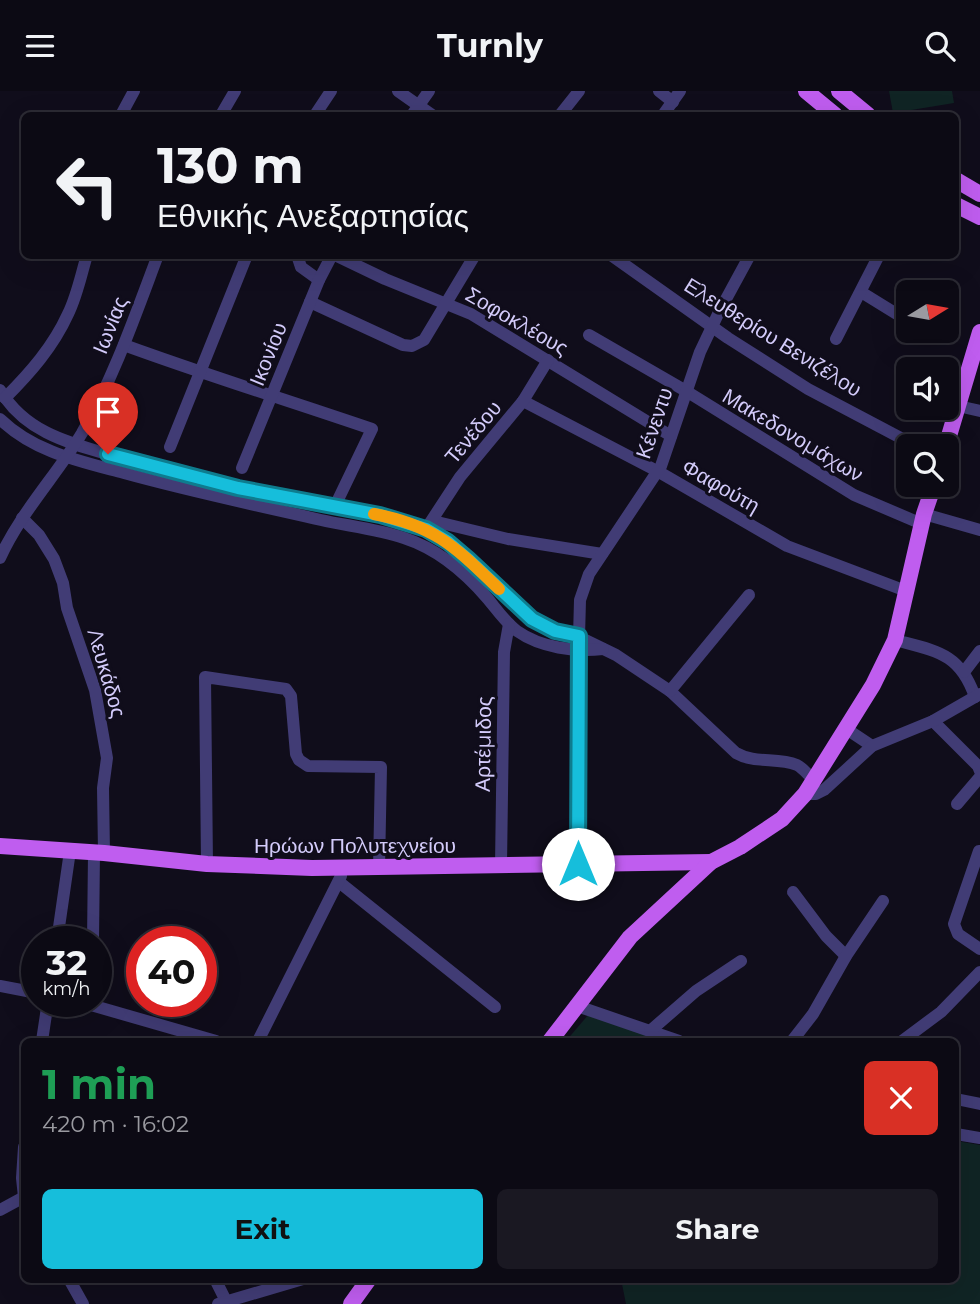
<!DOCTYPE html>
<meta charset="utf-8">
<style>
body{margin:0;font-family:Montserrat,sans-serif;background:#1a1822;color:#f1f3f6;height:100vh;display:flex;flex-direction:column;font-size:26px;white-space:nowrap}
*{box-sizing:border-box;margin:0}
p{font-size:23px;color:#9a9aa0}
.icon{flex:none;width:38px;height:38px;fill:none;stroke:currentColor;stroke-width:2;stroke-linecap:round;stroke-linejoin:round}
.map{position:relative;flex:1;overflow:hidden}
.side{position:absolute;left:21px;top:947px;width:938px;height:245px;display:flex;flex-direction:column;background:#0c0a14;border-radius:10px;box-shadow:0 7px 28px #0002,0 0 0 2px #2c2b34}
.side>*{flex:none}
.guide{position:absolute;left:21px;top:21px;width:938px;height:147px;border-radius:10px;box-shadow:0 7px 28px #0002,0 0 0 2px #2c2b34;background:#0c0a14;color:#f1f3f6;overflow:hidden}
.needle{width:46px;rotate:79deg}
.fabs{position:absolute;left:896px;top:189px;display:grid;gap:14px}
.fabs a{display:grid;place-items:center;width:63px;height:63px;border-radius:10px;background:#0c0a14;box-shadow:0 7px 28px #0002,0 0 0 2px #2c2b34;font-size:35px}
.speed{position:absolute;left:21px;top:835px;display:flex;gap:14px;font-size:35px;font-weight:700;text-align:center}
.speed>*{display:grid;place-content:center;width:91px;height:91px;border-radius:50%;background:#0c0a14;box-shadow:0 7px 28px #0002,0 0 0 2px #2c2b34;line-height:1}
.speed small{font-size:18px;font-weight:400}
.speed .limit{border:10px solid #d22;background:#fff;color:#111}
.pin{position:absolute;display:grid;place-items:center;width:60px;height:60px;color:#fff;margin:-72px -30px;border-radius:50% 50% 50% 0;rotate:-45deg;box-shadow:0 0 7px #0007}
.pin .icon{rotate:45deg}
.me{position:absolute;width:77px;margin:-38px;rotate:0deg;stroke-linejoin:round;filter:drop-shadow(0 0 5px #0008)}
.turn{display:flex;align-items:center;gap:24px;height:147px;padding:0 21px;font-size:32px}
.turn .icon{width:91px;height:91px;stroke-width:2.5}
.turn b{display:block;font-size:49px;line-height:60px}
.round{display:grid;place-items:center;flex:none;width:74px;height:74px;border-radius:10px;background:#1a1822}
.head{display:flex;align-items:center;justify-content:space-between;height:119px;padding:0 21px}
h1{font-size:42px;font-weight:700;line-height:52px;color:#1e9e55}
.primary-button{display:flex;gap:14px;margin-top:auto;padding:14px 21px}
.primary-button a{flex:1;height:80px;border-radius:10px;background:#16bedb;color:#111;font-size:28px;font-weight:700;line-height:80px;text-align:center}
.primary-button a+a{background:#1a1822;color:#f1f3f6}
header{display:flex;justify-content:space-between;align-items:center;height:91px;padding:0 21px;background:#0c0a14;font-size:32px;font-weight:700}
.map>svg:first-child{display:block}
.green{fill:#102424}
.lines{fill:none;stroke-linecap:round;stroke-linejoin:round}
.minor{stroke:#413c75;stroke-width:12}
.major{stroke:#bf5def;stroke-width:16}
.route-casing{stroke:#0e7c8e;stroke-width:18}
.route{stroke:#16bedb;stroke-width:12}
.slow{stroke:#f59e0b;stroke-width:12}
.labels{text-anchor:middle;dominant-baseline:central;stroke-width:6;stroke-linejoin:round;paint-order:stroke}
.street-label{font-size:21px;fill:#d3cbfa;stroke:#100d1b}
</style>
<header><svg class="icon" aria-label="menu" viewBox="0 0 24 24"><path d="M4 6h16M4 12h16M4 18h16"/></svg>Turnly<svg class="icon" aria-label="search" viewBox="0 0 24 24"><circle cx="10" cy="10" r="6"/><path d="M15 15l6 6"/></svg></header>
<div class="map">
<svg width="980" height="1213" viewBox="0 0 980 1213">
<rect width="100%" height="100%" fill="#100d1b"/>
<!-- green -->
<g class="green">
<polygon points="889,0 952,0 954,12 893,22"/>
<polygon points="589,923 665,950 566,950"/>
<polygon points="956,1050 980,1054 980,1213 626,1213 621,1188 956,1188"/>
</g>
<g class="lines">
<!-- minor -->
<g class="minor">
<polyline points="398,0 432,24"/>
<polyline points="659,0 673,11"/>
<polyline points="121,24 134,0"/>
<polyline points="221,24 235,0"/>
<polyline points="315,24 331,0"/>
<polyline points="412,24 429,0"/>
<polyline points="560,24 579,0"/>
<polyline points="663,24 680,0"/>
<polyline points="297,164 301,176 319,189"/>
<polyline points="335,164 385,188 471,223 671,345"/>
<polyline points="611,164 728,247 808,298 916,355"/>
<polyline points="861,201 908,230"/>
<polyline points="310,211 403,254 412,255 424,249 475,164"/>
<polyline points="926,240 935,244"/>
<polyline points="589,244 686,300 854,404 922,433"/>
<polyline points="836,248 879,164"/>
<path d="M124,254C206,284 290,310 372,338L335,415"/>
<path d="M0,299C27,344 74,353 121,367C174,382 228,395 282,405C329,414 379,419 422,436C466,454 496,499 532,528L543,535L579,546L616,564L670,600L736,662C755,673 777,666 797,674C803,677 808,684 814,689"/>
<path d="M5,307C30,282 53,256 68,223C77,205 81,184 87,164"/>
<polyline points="523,310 659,381 787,455 906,500"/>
<polyline points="958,315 980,320"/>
<path d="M0,328C34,361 79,370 124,382C189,400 255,414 321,429C348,435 377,438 404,447C438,458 465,481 488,508C497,519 506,532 517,540C541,557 575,561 603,558"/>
<polyline points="170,356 247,164"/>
<polyline points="242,377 319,189 332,164"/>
<polyline points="924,423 980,439"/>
<polyline points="22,427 39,444 54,468 63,492 67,517 95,599 107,667 103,697 104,762"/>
<polyline points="433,430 508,448 602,463"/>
<polyline points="426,438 460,386 523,310 548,269"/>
<path d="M0,467C21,421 56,385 82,342C114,286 135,225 158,164"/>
<path d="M895,549C936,560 960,562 975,606"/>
<polyline points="964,581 980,560"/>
<polyline points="670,600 749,504"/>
<polyline points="933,630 978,675 980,680"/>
<polyline points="845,637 872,655"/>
<polyline points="805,703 816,703 824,699 872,655 933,630 980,603"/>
<polyline points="957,713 980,686"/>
<polyline points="979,760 954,833 958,843 980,858"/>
<polyline points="207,773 205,586 286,598 291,605 296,663 299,669 308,675 381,676 379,777"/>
<polyline points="578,773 579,546 580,509 589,483 661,375 700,261 719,221 750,164"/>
<polyline points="501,774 504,561 509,533"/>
<polyline points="339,791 495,916"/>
<polyline points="793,801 826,845 846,865"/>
<polyline points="57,850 70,760"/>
<polyline points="93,850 94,762"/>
<polyline points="0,895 37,902"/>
<polyline points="77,910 216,950"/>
<polyline points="577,915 679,950"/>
<polyline points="650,940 696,900 741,870"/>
<polyline points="42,950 48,910"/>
<polyline points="258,950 341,785"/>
<polyline points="792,950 813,923 846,865 883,810"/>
<polyline points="902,950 941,921 980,881"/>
<polyline points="956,1008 980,1013"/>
<polyline points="956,1043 980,1047"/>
<polyline points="24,1056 22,1087 24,1106"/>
<polyline points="0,1119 24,1106"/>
<polyline points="69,1188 83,1213"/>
<polyline points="215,1188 226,1210"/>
<polyline points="218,1213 303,1188"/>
</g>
<!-- major -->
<g class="major">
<polyline points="806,0 835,24"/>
<polyline points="839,0 868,24"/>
<polyline points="956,89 980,103"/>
<polyline points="956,114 980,126"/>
<polyline points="946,355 980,241"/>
<polyline points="0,755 104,762 207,773 312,777 711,771"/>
<polyline points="550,950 630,846 711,771 740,756 782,728 805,703 873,594 895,549 924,423 934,394"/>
<polyline points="351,1213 369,1188"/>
</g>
</g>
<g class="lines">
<!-- route casing -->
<g class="route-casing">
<polyline id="route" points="108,363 238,397 380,424 426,438 448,451 468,468 532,528 555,540 579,545 578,773"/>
</g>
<!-- route -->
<use href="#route" class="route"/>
<!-- slow -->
<path class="slow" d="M374,423C436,435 455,456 499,498"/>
</g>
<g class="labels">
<!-- street labels -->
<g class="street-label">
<text transform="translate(517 230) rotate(30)">Σοφοκλέους</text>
<text transform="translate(110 234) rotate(-68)">Ιωνίας</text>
<text transform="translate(773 246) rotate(32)">Ελευθερίου Βενιζέλου</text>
<text transform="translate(268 263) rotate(-68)">Ικονίου</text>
<text transform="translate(654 332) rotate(-71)">Κένεντυ</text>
<text transform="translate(473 341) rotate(-50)">Τενέδου</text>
<text transform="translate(793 344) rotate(31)">Μακεδονομάχων</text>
<text transform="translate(721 395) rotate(30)">Φαφούτη</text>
<text transform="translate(107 582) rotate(74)">Λευκάδος</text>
<text transform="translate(483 653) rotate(-89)">Αρτέμιδος</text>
<text x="355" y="754">Ηρώων Πολυτεχνείου</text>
</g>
</g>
</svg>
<div class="fabs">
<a><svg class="needle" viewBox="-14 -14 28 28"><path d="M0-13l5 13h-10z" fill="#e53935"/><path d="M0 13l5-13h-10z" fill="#9a9aa0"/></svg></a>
<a><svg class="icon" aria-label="sound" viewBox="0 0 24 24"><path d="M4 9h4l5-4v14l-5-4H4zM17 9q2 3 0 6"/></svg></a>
<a><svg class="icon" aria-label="search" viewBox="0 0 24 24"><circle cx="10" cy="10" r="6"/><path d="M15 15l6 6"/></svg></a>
</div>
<div class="speed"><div>32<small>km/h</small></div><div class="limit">40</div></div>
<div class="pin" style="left:108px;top:363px;background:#d93025"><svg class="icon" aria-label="arrive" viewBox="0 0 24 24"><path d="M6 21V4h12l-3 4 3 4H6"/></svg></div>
<svg class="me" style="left:578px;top:773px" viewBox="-20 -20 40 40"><circle r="19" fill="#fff"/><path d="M0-13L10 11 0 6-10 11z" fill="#16bedb"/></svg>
<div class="guide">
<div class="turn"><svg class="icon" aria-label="left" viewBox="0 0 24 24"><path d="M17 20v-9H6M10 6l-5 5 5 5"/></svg><div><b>130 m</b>Εθνικής Ανεξαρτησίας</div></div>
</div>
<section class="side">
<div class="head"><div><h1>1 min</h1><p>420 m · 16:02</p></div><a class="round" style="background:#d93025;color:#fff"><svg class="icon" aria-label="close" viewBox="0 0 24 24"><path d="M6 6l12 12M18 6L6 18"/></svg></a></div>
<div class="primary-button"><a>Exit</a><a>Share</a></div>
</section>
</div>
